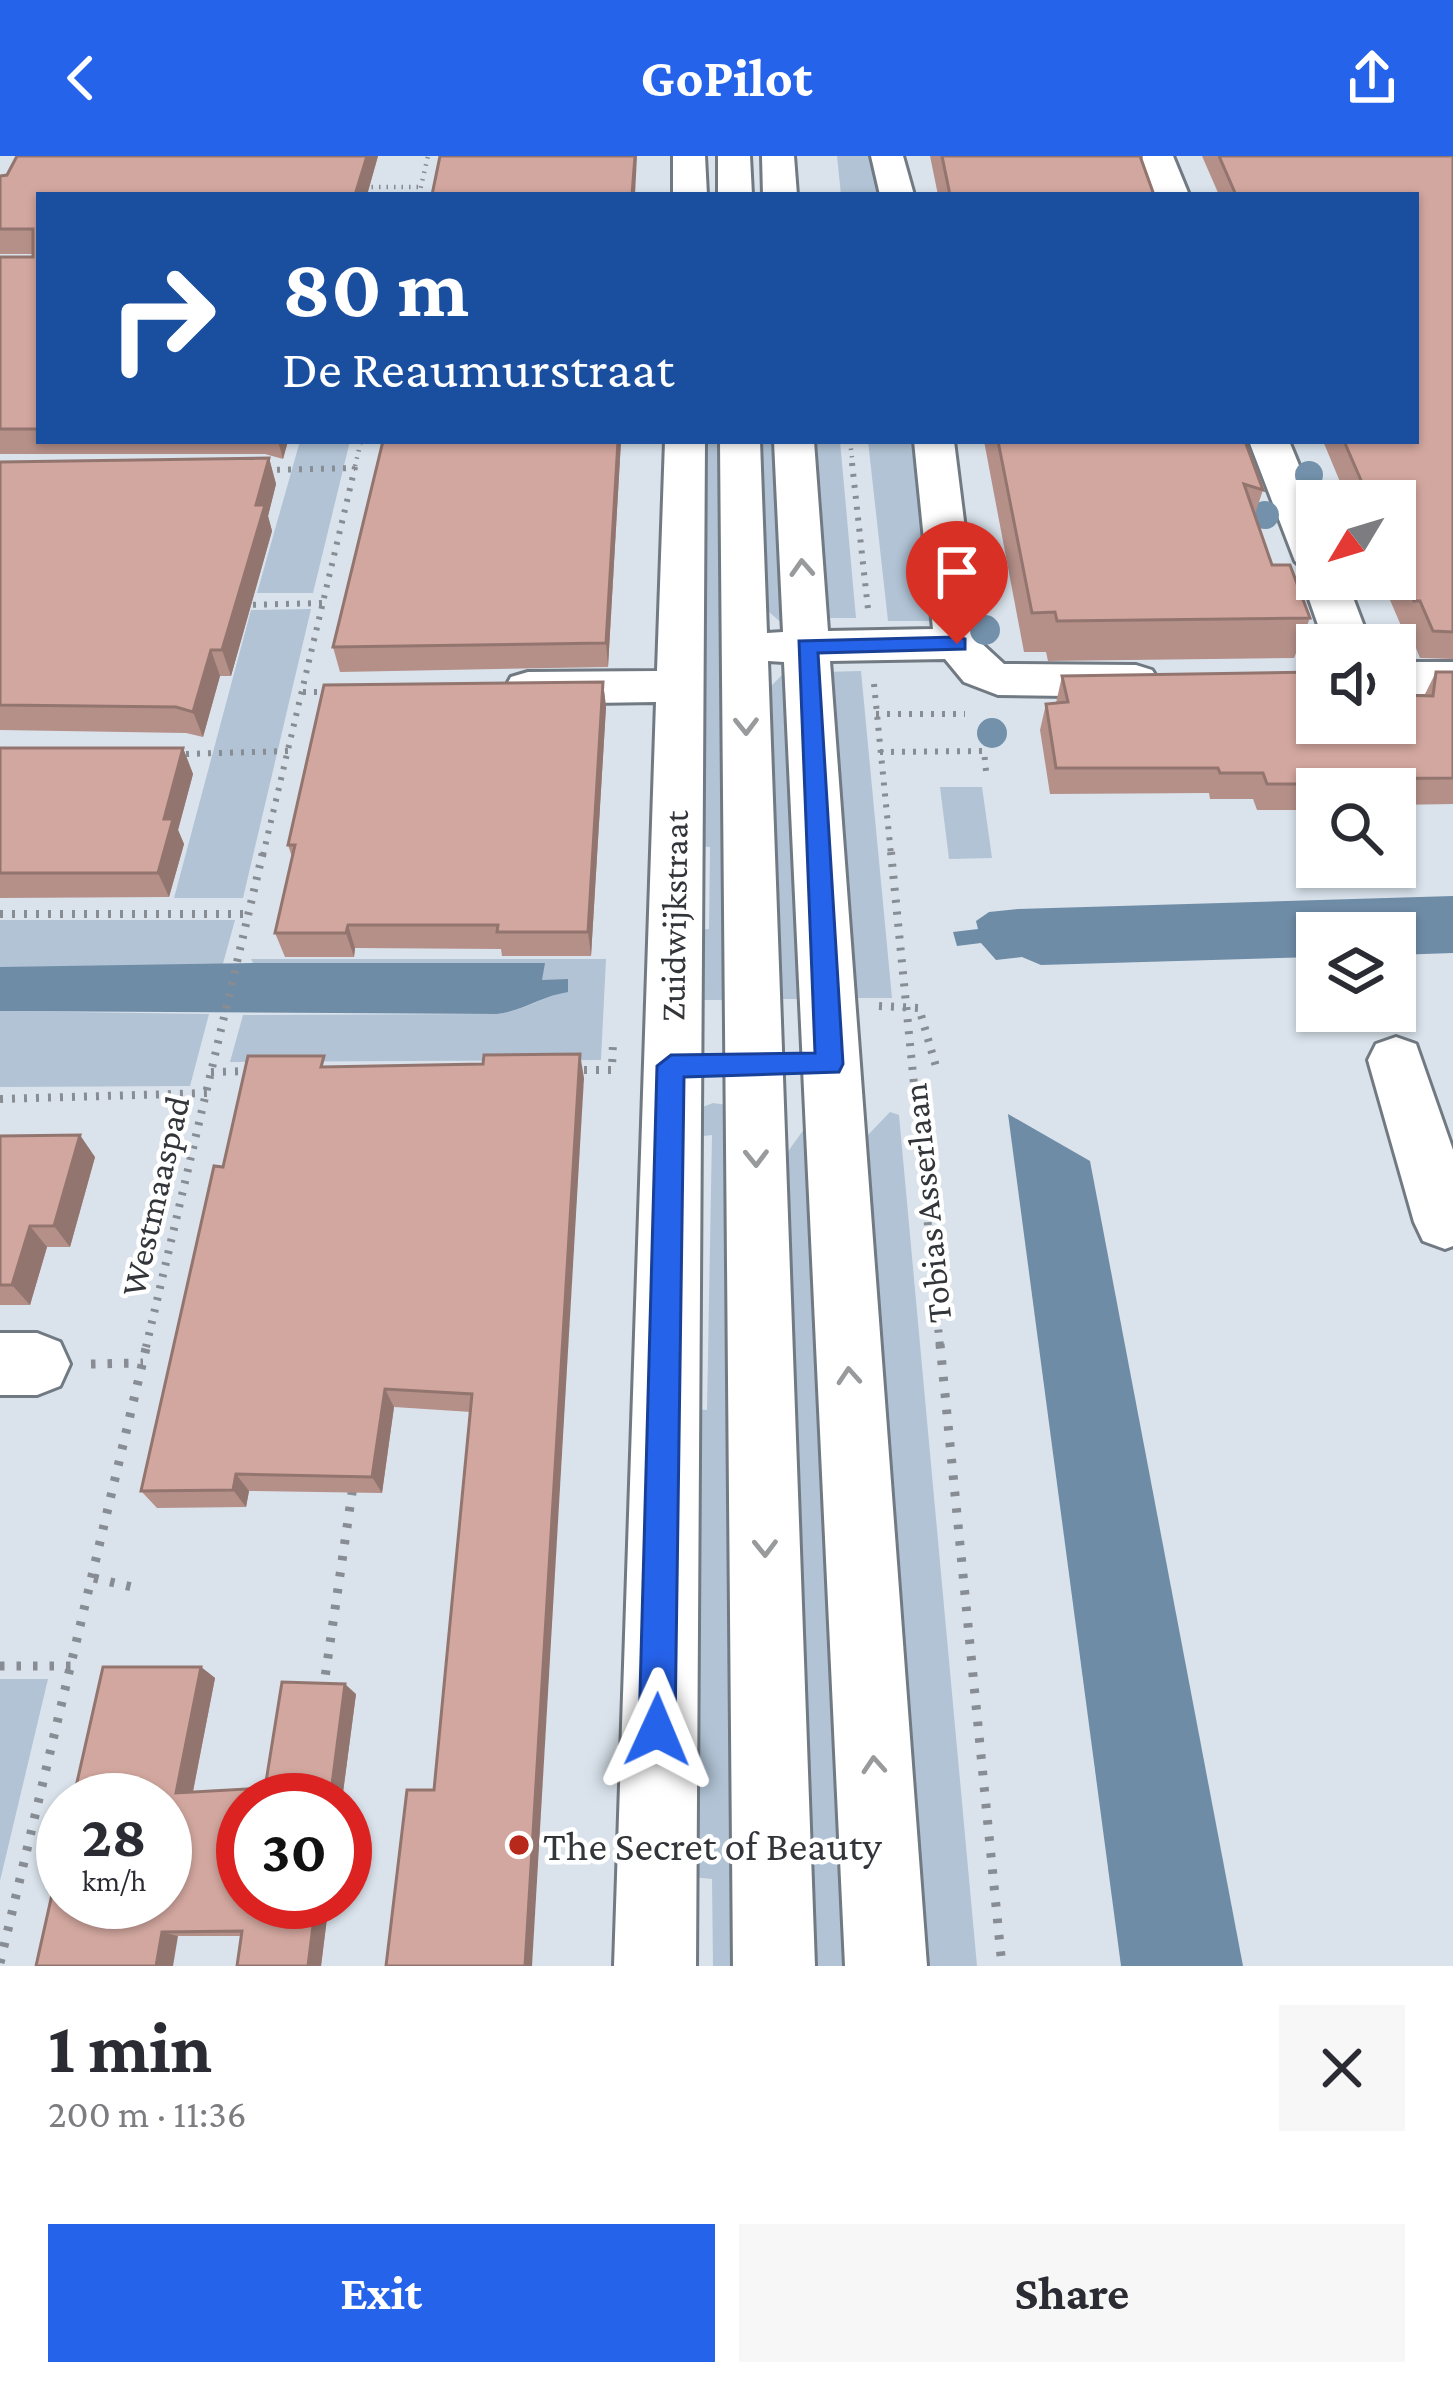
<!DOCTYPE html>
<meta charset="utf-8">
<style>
body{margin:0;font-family:"Crimson Pro",serif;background:#f7f7f7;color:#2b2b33;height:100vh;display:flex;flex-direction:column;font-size:45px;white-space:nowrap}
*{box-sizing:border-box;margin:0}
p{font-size:39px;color:#7c7c81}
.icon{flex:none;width:66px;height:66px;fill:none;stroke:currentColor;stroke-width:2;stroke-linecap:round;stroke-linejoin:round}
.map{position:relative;height:1810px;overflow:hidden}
.side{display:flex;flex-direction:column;background:#fff;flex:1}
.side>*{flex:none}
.hud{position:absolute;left:36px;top:36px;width:1383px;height:252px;border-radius:0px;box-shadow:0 3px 9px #0004;background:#1a4fa0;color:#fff;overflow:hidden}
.needle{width:78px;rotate:232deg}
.buttons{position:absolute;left:1296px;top:324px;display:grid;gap:24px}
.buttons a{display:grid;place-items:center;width:120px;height:120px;border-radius:0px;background:#fff;box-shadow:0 3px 9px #0004;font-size:60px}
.speed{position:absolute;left:36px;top:1617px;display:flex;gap:24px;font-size:60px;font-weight:700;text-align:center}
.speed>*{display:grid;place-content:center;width:156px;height:156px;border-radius:50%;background:#fff;box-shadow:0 3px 9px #0004;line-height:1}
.speed small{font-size:30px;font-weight:400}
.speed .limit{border:18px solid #d22;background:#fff;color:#111}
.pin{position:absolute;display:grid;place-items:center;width:102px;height:102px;color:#fff;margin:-123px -51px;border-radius:50% 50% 50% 0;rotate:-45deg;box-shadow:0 0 12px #0007}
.pin .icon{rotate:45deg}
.me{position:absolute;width:132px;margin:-66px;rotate:1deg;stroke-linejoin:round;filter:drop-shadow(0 0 9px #0008)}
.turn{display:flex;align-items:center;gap:42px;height:252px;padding:0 48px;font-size:54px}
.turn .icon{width:156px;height:156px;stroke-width:2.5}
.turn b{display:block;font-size:84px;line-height:102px}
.round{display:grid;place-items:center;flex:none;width:126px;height:126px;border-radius:0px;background:#f7f7f7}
.headline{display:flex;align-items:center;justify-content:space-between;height:204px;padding:0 48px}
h1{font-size:72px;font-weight:700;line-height:90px}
.cta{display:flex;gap:24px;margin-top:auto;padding:24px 48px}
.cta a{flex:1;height:138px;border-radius:0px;background:#2563eb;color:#fff;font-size:48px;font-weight:700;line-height:138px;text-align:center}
.cta a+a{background:#f7f7f7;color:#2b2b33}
header{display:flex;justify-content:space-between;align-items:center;height:156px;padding:0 48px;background:#2563eb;color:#fff;font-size:54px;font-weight:700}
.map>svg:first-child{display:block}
.green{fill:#b1c3d5}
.water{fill:#6f8ca7}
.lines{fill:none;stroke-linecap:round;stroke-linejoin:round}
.minor-casing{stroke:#717a82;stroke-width:6}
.path-far3{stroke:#878d93;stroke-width:4.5;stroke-dasharray:1.5 6;stroke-linecap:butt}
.path-far2{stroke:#878d93;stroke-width:6;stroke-dasharray:3 8;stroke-linecap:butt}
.path-far1{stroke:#878d93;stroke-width:8;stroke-dasharray:3 9;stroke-linecap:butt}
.path{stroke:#878d93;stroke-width:9;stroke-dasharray:4.5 12;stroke-linecap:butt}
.minor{fill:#fff;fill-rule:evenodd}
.tree{fill:#7391ab}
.wall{fill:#b59089}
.shaded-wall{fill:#93756f}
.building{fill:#d2a79f;stroke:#93756f;stroke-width:3}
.oneway{stroke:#989a9c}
.route{fill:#2563eb;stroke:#184099;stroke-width:3}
.poi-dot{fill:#b7291b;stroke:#fff;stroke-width:4.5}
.labels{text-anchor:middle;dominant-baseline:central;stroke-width:9;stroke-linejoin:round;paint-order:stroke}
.street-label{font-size:36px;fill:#323539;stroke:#fff}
.near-poi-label{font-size:42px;fill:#323539;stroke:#fff;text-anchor:start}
</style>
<header><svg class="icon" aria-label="back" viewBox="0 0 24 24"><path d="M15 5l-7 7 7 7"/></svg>GoPilot<svg class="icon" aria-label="share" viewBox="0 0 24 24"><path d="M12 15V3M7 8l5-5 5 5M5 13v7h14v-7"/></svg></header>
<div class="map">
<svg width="1453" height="1810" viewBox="0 0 1453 1810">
<rect width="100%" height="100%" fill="#dae3ec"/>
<!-- green -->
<g class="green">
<polygon points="837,0 873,0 878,39 841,39"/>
<polygon points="300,285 350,285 313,437 257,437"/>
<polygon points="699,285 730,285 739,844 695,844 696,774 709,773 710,691 697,690"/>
<polygon points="754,285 784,285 786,471 760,448"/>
<polygon points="807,285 840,285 856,462 819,462"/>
<polygon points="868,285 912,285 936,465 888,465"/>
<polygon points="311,453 243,742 174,742 251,454"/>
<polygon points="788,513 811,843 771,843 765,536"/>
<polygon points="861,515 892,842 846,842 823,516"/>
<polygon points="940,631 982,631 992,702 949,703"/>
<polygon points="0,764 235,764 222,811 0,811"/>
<path d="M251,803H606L601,904L230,906L243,859L497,858C523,855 543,841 568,835L541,825L544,807H253Z"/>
<polygon points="0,855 209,858 190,930 0,931"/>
<polygon points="713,947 735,950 744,1810 713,1810 712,1723 692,1721 692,1253 707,1254 712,979 696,981 700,952"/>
<polygon points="890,956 899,959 977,1810 911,1810 854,1014 867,980"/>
<polygon points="807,969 861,1810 802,1810 777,1036 789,994"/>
<polygon points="0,1523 48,1523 0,1725"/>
</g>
<!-- water -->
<g class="water">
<polygon points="1453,740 1453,797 1395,799 1395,777 1317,777 1317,801 1041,809 1022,801 996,804 981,787 957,790 953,776 978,773 976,765 989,756 1018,753"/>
<path d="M253,807H545L542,824L568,823V836C542,840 523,855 497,858L0,855V811Z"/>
<polygon points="1008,958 1090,1005 1243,1810 1121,1810"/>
</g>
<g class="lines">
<!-- minor casing -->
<g class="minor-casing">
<g id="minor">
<polygon points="673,0 705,0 707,39 673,39"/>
<polygon points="718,0 750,0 752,39 718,39"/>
<polygon points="762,0 794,0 797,39 763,39"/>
<polygon points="871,0 903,0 914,39 880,39"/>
<polygon points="1141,0 1173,0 1189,39 1155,39"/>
<polygon points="665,285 705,285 696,1810 614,1810 656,546 528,548 511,543 505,532 511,521 528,516 657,515"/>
<polygon points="720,285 760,285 767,477 783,476 774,285 814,285 828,475 933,473 914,285 954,285 979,485 1004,508 1136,509 1152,514 1159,525 1152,536 1136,541 998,539 964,526 945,503 830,505 927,1810 845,1810 784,506 768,505 815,1810 733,1810"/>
<polygon points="1249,285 1289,285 1317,353 1317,423 1346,423 1371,489 1325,489 1302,423 1307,416 1295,405"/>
<rect x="1395" y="506" width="58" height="32"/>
<polygon points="1396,881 1416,888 1453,994 1453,1090 1445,1093 1423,1085 1414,1066 1368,904 1376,888"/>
<polygon points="0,1177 37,1177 60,1186 70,1208 60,1230 37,1239 0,1239"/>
</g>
</g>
<!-- path-far3 -->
<g class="path-far3">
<polyline points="364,31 421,31"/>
<polyline points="419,39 428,0"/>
<polyline points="850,285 853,310"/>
<polyline points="355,310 361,285"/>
</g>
<!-- path-far2 -->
<g class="path-far2">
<polyline points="852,307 868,453"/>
<polyline points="266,314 355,312"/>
<polyline points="242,449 324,447"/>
<polyline points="874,528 891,699"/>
<polyline points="303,536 332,536"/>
<polyline points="876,558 965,558"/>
<polyline points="880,596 984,595 986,615"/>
<polyline points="186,598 288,595"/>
<polyline points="263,699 356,307"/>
</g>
<!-- path-far1 -->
<g class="path-far1">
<polyline points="891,696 940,1191"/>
<polyline points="0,758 248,758"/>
<polyline points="879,850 919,852 937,914"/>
<polyline points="572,914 612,914 613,885"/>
<polyline points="211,916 251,915"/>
<polyline points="0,943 207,937"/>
<polyline points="146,1191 263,696"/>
</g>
<!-- path -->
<g class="path">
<polyline points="940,1188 1002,1810"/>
<polyline points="91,1208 143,1207"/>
<polyline points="94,1422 132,1431"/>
<polyline points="0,1510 73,1510"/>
<polyline points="323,1535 353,1330"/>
<polyline points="0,1807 147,1188"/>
</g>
<!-- minor -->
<use href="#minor" class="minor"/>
</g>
<!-- trees -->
<g class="tree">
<circle cx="1309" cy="319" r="14"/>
<circle cx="1265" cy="359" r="14"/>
<circle cx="985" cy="474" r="15"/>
<circle cx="992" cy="577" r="15"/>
</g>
<!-- wall -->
<g class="wall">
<polygon points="378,0 367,39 39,39 39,285 288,285 283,303 265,298 0,298 0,101 33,101 33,98 0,98 0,20"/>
<polygon points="930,0 1143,0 1142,6 1154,39 938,39"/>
<polygon points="1202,0 1453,0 1453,503 1420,502 1408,472 1402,472 1381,423 1395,423 1395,345 1348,345 1323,285 1416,285 1416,39 1219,39"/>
<polygon points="383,285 621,285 608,511 340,516 333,491"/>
<polygon points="984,285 1245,285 1263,334 1255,358 1272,409 1310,462 1294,502 1048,505 1046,496 1024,496"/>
<polygon points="269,302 276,328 268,360 272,375 231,520 220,520 203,581 186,577 0,574 0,306"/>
<polygon points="1436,516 1453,516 1453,648 1395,649 1395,633 1317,633 1317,654 1257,654 1253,643 1210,643 1209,637 1050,638 1040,574 1046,548 1056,547 1062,520 1317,567 1424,540"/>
<polygon points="603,526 606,551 591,800 502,800 501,793 355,792 354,801 285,801 275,777 292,701 288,689"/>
<polygon points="0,592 183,592 193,618 178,674 184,688 169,741 0,742"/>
<polygon points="328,911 584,922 434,1634 471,1256 394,1251 382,1337 249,1335 246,1351 157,1352 141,1335 223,1011"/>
<polygon points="0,980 95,1001 70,1091 47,1091 30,1149 0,1149"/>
<polygon points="201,1511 215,1522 193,1636 265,1632 356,1538 342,1644 243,1644 243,1746 329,1746 321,1810 237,1810 241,1780 178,1780 36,1810"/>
</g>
<!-- shaded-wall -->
<g class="shaded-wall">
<polygon points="367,0 378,0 367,39 355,39"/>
<polygon points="635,0 637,0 635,39 632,39"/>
<polygon points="278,285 288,285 283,303"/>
<polygon points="618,285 621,285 608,511 606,487"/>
<polygon points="269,302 276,328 268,360 272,375 231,520 222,494"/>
<polygon points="211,494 220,520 203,581 193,556"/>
<polygon points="603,526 606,551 591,800 588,776"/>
<polygon points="183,592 193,618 178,674 184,688 169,741 158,717 164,663"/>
<polygon points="348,769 355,792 354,801 346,777"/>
<polygon points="580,898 584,922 532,1810 525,1810"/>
<polygon points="80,979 95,1001 70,1091 54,1070"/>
<polygon points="30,1070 47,1091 30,1149 12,1129"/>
<polygon points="385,1233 394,1251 382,1337 372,1321"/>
<polygon points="236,1318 249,1335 246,1351 233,1334"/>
<polygon points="201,1511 215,1522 191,1645 176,1637"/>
<polygon points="345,1528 356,1538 342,1644 330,1644"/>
<polygon points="316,1746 329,1746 321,1810 308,1810"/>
<polygon points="162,1776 178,1780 173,1810 156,1810"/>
</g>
<!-- building -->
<g class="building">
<polygon points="17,0 367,0 355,39 39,39 39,273 0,273 0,101 33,101 33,73 0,73 0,20 7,19"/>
<polygon points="440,0 635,0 632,39 432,39"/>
<polygon points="942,0 1140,0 1154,39 950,39"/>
<polygon points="1219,0 1453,0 1453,476 1433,475 1420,445 1414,445 1395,402 1395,345 1370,345 1344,285 1416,285 1416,39 1236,39"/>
<polygon points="383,285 618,285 606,487 333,491"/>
<polygon points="998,285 1245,285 1263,334 1244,328 1272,409 1290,409 1310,462 1057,465 1055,456 1032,457"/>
<polygon points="269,302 256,349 265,349 222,494 211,494 193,556 176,551 0,549 0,306"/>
<polygon points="1317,516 1317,567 1395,567 1395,539 1433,540 1436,516 1453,516 1453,622 1342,623 1344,628 1267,628 1263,617 1220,617 1218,612 1056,612 1046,548 1068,546 1062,520"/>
<polygon points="603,526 588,776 497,776 498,769 348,769 346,777 275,777 295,689 288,689 324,529"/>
<polygon points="0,592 183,592 164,663 173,663 158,717 0,717"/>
<polygon points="580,898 525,1810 386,1810 407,1634 434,1634 472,1238 385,1233 372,1321 236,1318 233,1334 141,1335 214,1010 223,1011 248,900 324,900 321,911 483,908 484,899"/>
<polygon points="80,979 54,1070 30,1070 12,1129 0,1129 0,980"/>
<polygon points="103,1511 201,1511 176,1637 265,1632 282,1526 345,1528 330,1644 243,1644 243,1746 316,1746 308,1810 237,1810 242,1775 162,1776 156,1810 36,1810 63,1689 63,1746 165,1746 165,1644 73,1644"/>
</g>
<!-- one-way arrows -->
<defs><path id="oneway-chevron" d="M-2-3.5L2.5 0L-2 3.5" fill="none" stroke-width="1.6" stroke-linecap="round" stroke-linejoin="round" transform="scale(3)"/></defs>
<g class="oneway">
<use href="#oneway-chevron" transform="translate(802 412) rotate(-93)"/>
<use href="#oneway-chevron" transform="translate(746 570) rotate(89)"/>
<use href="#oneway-chevron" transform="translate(756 1002) rotate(89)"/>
<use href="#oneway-chevron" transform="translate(849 1220) rotate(-94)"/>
<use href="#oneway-chevron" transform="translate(765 1392) rotate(89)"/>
<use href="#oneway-chevron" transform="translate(874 1609) rotate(-94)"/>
</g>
<!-- route -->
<polygon class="route" points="957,481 965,483 965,493 818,497 843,908 839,916 684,921 675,1574 670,1586 657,1592 645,1586 639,1574 657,910 671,899 815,897 799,485"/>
<!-- markers -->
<circle class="poi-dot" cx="519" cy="1689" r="12"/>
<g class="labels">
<!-- street labels -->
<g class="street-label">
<text transform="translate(674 760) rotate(-89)">Zuidwijkstraat</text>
<text transform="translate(155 1040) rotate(-77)">Westmaaspad</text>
<text transform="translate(927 1047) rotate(-96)">Tobias Asserlaan</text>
</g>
<!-- near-poi labels -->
<g class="near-poi-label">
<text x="543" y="1689">The Secret of Beauty</text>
</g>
</g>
</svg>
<div class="buttons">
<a><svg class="needle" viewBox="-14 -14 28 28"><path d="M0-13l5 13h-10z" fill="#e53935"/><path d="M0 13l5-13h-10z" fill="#7c7c81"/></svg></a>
<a><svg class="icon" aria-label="sound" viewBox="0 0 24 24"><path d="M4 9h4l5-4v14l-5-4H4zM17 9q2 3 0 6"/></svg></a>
<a><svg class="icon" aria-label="search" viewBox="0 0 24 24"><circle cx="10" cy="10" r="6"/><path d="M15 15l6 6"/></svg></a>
<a><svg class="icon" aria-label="layers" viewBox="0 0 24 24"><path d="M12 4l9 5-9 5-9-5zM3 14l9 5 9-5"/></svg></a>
</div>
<div class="speed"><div>28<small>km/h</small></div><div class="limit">30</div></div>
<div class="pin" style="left:957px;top:488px;background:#d93025"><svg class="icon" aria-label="arrive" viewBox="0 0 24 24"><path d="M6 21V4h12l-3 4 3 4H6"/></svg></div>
<svg class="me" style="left:657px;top:1574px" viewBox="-20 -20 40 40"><path d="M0-17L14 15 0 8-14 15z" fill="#2563eb" stroke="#fff" stroke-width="4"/></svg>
<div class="hud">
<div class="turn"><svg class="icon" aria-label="right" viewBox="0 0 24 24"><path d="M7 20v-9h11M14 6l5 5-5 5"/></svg><div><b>80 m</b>De Reaumurstraat</div></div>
</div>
</div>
<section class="side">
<div class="headline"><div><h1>1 min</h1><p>200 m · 11:36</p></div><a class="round"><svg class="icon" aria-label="close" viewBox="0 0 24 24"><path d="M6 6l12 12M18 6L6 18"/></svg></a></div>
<div class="cta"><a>Exit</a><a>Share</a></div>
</section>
